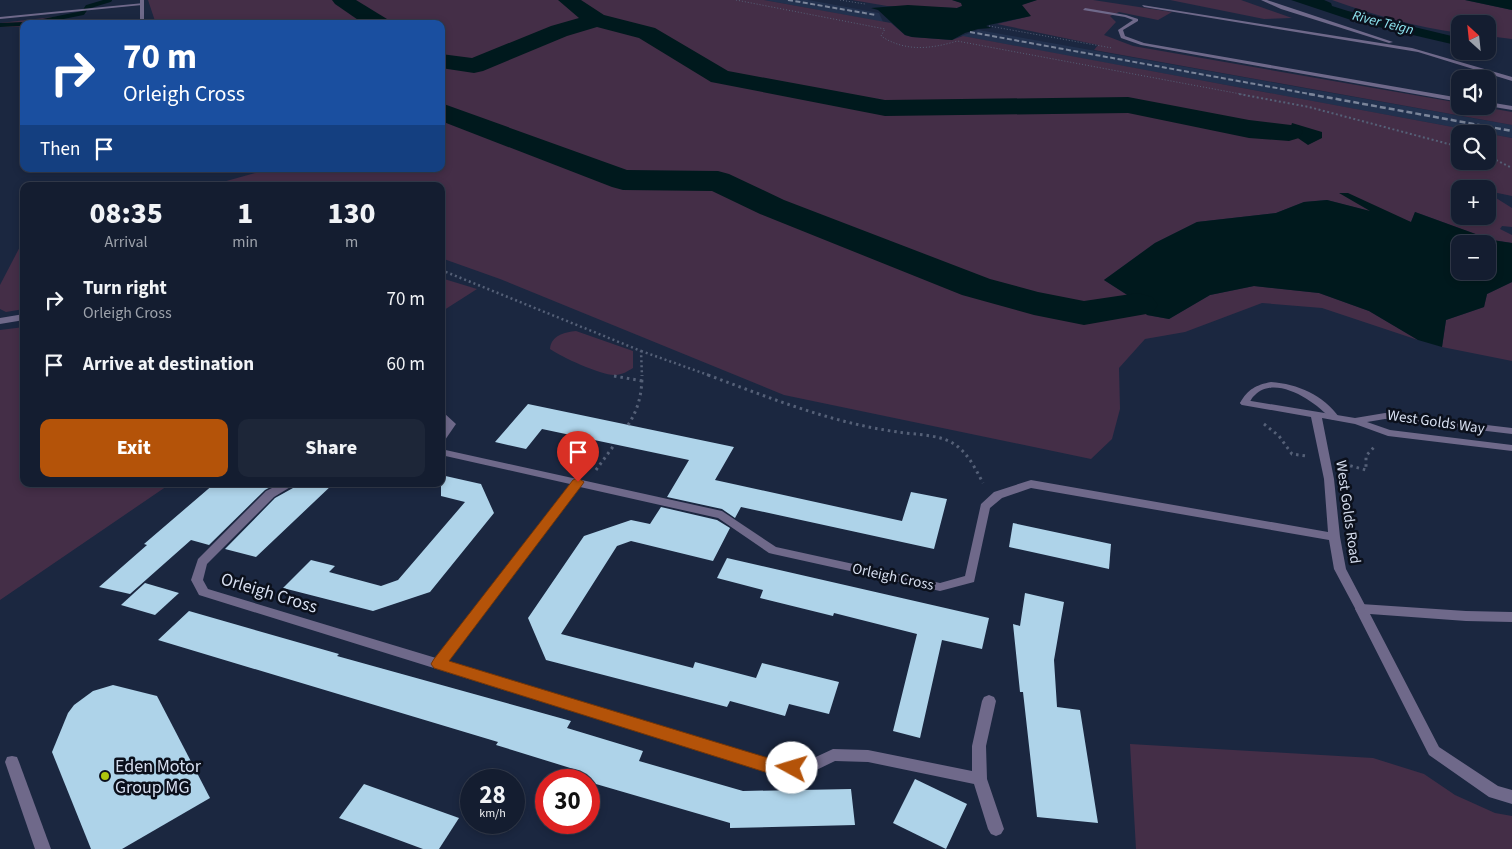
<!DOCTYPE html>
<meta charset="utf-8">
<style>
body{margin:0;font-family:"Source Sans 3",sans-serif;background:#1d2638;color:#f1f3f6;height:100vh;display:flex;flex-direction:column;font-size:19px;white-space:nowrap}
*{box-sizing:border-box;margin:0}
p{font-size:16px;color:#9da2ab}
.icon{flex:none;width:28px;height:28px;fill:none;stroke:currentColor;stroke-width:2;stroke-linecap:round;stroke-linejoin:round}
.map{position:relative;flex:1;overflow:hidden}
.details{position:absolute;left:20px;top:182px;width:425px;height:305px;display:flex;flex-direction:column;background:#141d30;border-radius:10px;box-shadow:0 2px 8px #0003,0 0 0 1px #333b4c}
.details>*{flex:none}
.banner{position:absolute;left:20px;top:20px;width:425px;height:152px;border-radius:10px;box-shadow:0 2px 8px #0003,0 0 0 1px #333b4c;background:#1a4fa0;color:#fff;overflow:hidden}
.needle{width:32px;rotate:333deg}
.buttons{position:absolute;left:1451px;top:15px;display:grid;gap:10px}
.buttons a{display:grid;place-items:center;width:45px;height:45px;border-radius:10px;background:#141d30;box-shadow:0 2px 8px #0003,0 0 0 1px #333b4c;font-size:25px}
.speed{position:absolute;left:460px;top:769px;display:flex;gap:10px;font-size:25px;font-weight:700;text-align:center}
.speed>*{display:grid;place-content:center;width:65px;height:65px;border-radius:50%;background:#141d30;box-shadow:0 2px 8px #0003,0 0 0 1px #333b4c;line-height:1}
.speed small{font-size:12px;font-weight:400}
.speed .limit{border:8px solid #d22;background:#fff;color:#111}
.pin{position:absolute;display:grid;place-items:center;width:42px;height:42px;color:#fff;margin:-51px -21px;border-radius:50% 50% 50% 0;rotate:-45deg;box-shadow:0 0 5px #0007}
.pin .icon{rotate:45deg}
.me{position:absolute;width:55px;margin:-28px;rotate:276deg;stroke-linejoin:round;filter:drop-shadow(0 0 4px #0008)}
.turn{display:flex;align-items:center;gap:18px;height:105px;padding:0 20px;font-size:22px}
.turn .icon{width:65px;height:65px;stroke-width:2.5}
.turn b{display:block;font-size:35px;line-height:42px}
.then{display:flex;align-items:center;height:48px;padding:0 20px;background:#0003;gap:10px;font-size:19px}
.eta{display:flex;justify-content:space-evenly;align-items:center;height:85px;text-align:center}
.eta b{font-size:30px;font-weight:800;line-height:35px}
.cta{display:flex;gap:10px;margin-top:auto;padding:10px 20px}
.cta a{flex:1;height:58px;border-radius:10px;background:#b45309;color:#fff;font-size:20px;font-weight:800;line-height:58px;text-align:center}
.cta a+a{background:#1d2638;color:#f1f3f6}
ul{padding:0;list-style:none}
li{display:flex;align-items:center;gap:15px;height:65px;padding:0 20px}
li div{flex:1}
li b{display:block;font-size:19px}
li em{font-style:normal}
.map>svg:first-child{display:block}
.built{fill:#22314e}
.green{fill:#442e47;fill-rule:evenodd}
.water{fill:#00191d;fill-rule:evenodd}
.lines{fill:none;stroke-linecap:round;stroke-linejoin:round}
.stream{stroke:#00191d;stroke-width:4}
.river{fill:#00191d;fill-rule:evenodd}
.building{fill:#aed3e9}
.path-far3{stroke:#556077;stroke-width:1;stroke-dasharray:1 2;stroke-linecap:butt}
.path-far2{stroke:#556077;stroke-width:2;stroke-dasharray:2 2.5;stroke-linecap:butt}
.path-far1{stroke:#556077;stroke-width:2.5;stroke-dasharray:2 3;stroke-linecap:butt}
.path{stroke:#556077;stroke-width:3;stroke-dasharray:2.5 4;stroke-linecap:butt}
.service{fill:#6f698a;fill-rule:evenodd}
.minor{fill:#6f698a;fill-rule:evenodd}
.tertiary{fill:#6f698a;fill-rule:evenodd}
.rail-far1{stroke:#7a8499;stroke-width:2;stroke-dasharray:5 2.5;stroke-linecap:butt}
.rail{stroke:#7a8499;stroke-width:2.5;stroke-dasharray:6 3;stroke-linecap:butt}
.route{fill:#b45309;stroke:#753606}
.poi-dot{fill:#adc60e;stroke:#0b101c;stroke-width:2}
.labels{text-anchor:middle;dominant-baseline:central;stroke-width:5;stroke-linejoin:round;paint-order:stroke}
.far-water-label{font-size:14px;font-style:italic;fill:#8fe7f2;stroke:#0b101c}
.street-label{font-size:15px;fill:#d7dff0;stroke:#0b101c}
.near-street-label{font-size:18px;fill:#d7dff0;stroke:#0b101c}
.near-poi-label{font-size:18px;fill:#d7dff0;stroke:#0b101c;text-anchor:start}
</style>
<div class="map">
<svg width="1512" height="849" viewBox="0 0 1512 849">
<rect width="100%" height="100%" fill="#1b2740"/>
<!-- built -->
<g class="built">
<polygon points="764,0 808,0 879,13 883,22"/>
<polygon points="978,30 1512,125 1512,138 961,36"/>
</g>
<!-- green -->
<g class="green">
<path d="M148,0H764L891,23L905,35L912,37L952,40L963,36L1512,138V196L1488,191V189H1460V216H1488V193L1512,208V227L1502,226L1500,229L1512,235V243L1492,240L1415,212L1411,222L1327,200L1304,202L1276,213L1197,222L1155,243L1104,280L1132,298L1147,315L1169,319L1210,295L1254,286L1319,293L1369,311L1418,340L1322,308L1262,303L1185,332L1145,339L1119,368L1120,409L1112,439L1091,459L784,395L500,279L441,258V186H213L212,185L270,169H441V24H156ZM1460,134H1488V161H1460Z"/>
<polygon points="852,0 952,0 962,3 962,6 957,8 887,6"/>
<polygon points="1037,0 1093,0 1172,12 1158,20 1119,12 1110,16 1116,22 1104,35 1133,46 1460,103 1460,106 1478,106 1512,112 1512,125 1094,50 1098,45 997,24 1030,16 1021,5"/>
<polygon points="1170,0 1241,0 1292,18 1264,19"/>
<path d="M1332,0H1465L1512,10V39L1488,36V24H1460V33C1416,27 1374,15 1332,0Z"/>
<polygon points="88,13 36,24 24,24 24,27 0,27 0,23"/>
<polygon points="24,239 24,309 6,312 0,309 0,285"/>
<polygon points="441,278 477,289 441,312"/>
<polygon points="1512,282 1512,361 1442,347 1446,320 1484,307 1487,294"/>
<polygon points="24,327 24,484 170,484 0,600 0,330"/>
<path d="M576,331L633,351V368C628,371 622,375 615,375C603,376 561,357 550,349C551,336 564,332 576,331Z"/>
<polygon points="1130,744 1373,758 1424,774 1455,795 1495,813 1512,816 1512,849 1136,849"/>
</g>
<!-- water -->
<g class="water">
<polygon points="952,0 1037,0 1022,5 1031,16 989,25 986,26 992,28 978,29 965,33 952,40 912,37 905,35 878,10 871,8 908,5 957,8 962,6 961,3"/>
<polygon points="1291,0 1324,0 1331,3 1332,6 1348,11 1460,38 1460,46 1357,22"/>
<polygon points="1465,0 1512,0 1512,10"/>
<polygon points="1292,123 1322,132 1322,138 1308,145 1289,132"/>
<path d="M1339,193H1348L1411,222L1415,212L1492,240L1512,243V282L1487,294L1484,307L1446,320L1442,347L1418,340L1369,311L1319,293L1254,286L1210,295L1169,319L1147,315L1132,298L1104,280L1155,243L1197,222L1276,213L1304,202L1327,200L1370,211ZM1460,244H1488V271H1460Z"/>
</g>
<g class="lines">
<!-- stream -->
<g class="stream">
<polyline points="28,24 83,13 87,7 110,0"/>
<polyline points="0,25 24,24"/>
</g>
<!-- river -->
<g class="river">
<polygon points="332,0 356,0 387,19 390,24 364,24 335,4"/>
<polygon points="558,0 581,0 604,15 655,28 728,71 885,100 1128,97 1249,120 1299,126 1303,132 1299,138 1289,141 1249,138 1128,113 885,116 711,82 639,38 597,27 567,36 483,71 474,73 441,68 441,54 472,58 551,26 579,18"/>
<polygon points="441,103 627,170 718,171 729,174 784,200 990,279 1038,292 1084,301 1138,293 1152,297 1158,305 1152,313 1084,325 1034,315 962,295 760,214 712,191 623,190 612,187 441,121"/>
</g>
</g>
<!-- building -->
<g class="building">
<polygon points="528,404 734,447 715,480 902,521 911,492 947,499 934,549 741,507 735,518 722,509 667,497 689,460 542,429 526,449 495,442"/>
<polygon points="441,475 481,484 494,513 430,592 373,611 283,588 311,560 335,566 329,572 381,586 398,580 465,502 441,496"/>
<polygon points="214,484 276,484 265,490 209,545 191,540 130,594 99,587 147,545 144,544"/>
<polygon points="295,484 333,484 256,557 225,549 275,498 293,488"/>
<polygon points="661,507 717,520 730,528 713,561 631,541 617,546 561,634 693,668 695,662 756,678 762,663 839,682 829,714 789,704 785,716 730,701 727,707 546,660 528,618 584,536 631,520 650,524"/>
<polygon points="1013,523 1111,544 1109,569 1009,547"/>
<polygon points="727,558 989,618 982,649 942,640 920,738 893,731 917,634 834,613 833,616 760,598 763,590 717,578"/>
<polygon points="145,583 179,593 155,615 121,605"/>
<polygon points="1025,593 1064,602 1054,660 1057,707 1080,710 1098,823 1037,817 1023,692 1020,692 1013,624 1020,626"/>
<polygon points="189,611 339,654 337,656 571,721 567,728 643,751 639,761 743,791 851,789 855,825 730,828 730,823 589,782 589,780 576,778 580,771 496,745 498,742 158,640"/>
<polygon points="113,685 157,696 210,798 122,849 91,849 52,752 68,713 74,705 93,691"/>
<polygon points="915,779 967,804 946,849 893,823"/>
<polygon points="364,784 459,818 439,849 423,849 339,818"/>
</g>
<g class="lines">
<!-- path-far3 -->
<g class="path-far3">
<path d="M736,0L885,29L881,36C905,52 931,49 957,41L1246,95"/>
<polyline points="840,0 865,4"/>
<polyline points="989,26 1112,48"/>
</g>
<!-- path-far2 -->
<g class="path-far2">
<polyline points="1239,94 1309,107 1460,147"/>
<polyline points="1488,156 1512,168"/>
</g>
<!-- path-far1 -->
<g class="path-far1">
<polyline points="441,270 641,351 642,376"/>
<polyline points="641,351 711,376"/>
</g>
<!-- path -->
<g class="path">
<path d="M708,375C770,398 832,423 898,432C916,435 942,434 957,446C969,455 976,470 983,483"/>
<polyline points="614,376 643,381"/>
<polyline points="1264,424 1279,436 1292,454 1306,456"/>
<path d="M628,425C638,410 642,394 642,375"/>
<polyline points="1344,464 1366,470 1366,456 1375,446"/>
<polyline points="596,470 615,444"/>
</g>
<!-- service -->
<g class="service">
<polygon points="1261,0 1267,0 1393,42 1389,43 1281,9"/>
<polygon points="1142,5 1412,48 1512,77 1512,81 1418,52 1144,7"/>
<polygon points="1085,8 1126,15 1138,19 1138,21 1123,30 1125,36 1144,43 1460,98 1460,102 1141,45 1121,38 1118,30 1133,20 1125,17 1083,10"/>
<polygon points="1488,102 1512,106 1512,110 1488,106"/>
<polygon points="24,314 24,320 0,324 0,318"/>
<path d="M1271,382C1298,384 1323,395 1339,417L1334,420L1331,419C1316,402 1276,374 1255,395C1252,397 1250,402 1248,405H1242L1240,403C1248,389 1256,385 1271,382Z"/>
<polygon points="441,412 444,413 456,424 445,440 441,441 441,430 446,424 441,420"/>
<polygon points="1361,604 1466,611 1512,612 1512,622 1466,621 1370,614 1439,747 1498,786 1512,790 1512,804 1489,797 1429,755 1355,609 1357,606"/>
<polygon points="12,756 17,757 19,762 51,849 35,849 5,762 7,757"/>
</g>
<!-- minor -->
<g class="minor">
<polygon points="144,3 142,5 0,19 0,17"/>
<polygon points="1245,400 1355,418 1385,413 1512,428 1512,434 1385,419 1367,422 1390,430 1512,445 1512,451 1388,436 1355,424 1322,418 1334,479 1340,537 1346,569 1367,609 1365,612 1361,614 1357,612 1334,569 1329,540 1031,488 1002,498 990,508 974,582 940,591 773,554 769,553 718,518 580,487 448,662 765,759 805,762 833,749 868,750 972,771 972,746 982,701 984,697 989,695 994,697 996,701 986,746 987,779 1004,829 1001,834 996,836 991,834 988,829 974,784 868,762 835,761 806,775 765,771 199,595 191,580 198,559 266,491 280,484 293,484 292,486 274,497 207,564 203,580 208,589 436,658 570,484 441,455 441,449 722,511 776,547 940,583 965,576 981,504 994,492 1031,480 1328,532 1324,479 1311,417 1242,405 1240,403 1242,401"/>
</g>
<!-- tertiary -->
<rect class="tertiary" x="140" y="0" width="4" height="24"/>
<!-- rail-far1 -->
<g class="rail-far1">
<polyline points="788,0 876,15"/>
<polyline points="970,32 1315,95"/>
</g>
<!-- rail -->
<polyline class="rail" points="1309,94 1512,131"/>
</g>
<!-- route -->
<polygon class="route" points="578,478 584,482 582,485 449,661 765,757 798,762 800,768 798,773 792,775 765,772 434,668 431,664 434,659 573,480"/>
<!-- markers -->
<circle class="poi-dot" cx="105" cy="776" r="5"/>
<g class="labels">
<!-- far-water labels -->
<g class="far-water-label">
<text transform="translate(1383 23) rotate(14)">River Teign</text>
</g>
<!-- street labels -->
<g class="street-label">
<text transform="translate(1436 422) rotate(8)">West Golds Way</text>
<text transform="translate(1348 512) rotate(82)">West Golds Road</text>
<text transform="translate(893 577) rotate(12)">Orleigh Cross</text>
</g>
<!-- near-street labels -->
<g class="near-street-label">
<text transform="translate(269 593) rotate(17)">Orleigh Cross</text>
</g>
<!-- near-poi labels -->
<g class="near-poi-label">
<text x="115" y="766">Eden Motor<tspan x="115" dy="21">Group MG</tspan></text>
</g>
</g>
</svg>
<div class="buttons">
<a><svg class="needle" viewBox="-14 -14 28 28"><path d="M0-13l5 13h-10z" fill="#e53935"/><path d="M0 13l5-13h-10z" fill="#9da2ab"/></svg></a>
<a><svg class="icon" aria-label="sound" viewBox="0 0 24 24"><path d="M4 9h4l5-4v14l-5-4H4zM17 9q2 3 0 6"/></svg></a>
<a><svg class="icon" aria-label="search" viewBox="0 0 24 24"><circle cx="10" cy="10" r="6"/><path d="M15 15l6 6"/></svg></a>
<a>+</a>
<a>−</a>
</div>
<div class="speed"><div>28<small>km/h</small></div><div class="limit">30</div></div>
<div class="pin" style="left:578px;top:482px;background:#d93025"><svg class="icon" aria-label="arrive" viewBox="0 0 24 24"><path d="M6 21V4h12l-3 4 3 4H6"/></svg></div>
<svg class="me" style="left:792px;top:768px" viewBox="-20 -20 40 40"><circle r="19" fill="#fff"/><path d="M0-13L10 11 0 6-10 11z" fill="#b45309"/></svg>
<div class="banner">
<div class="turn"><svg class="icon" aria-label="right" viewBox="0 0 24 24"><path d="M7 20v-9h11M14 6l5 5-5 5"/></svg><div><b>70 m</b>Orleigh Cross</div></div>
<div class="then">Then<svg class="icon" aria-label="arrive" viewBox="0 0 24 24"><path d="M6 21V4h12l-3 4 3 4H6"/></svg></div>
</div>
<section class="details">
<div class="eta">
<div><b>08:35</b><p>Arrival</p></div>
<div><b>1</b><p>min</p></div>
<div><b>130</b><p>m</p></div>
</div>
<ul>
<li><svg class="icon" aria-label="right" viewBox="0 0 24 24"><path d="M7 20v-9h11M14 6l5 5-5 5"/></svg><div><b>Turn right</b><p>Orleigh Cross</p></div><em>70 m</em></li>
<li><svg class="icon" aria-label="arrive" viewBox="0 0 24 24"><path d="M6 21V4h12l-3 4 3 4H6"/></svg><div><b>Arrive at destination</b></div><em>60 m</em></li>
</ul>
<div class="cta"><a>Exit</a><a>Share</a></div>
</section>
</div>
